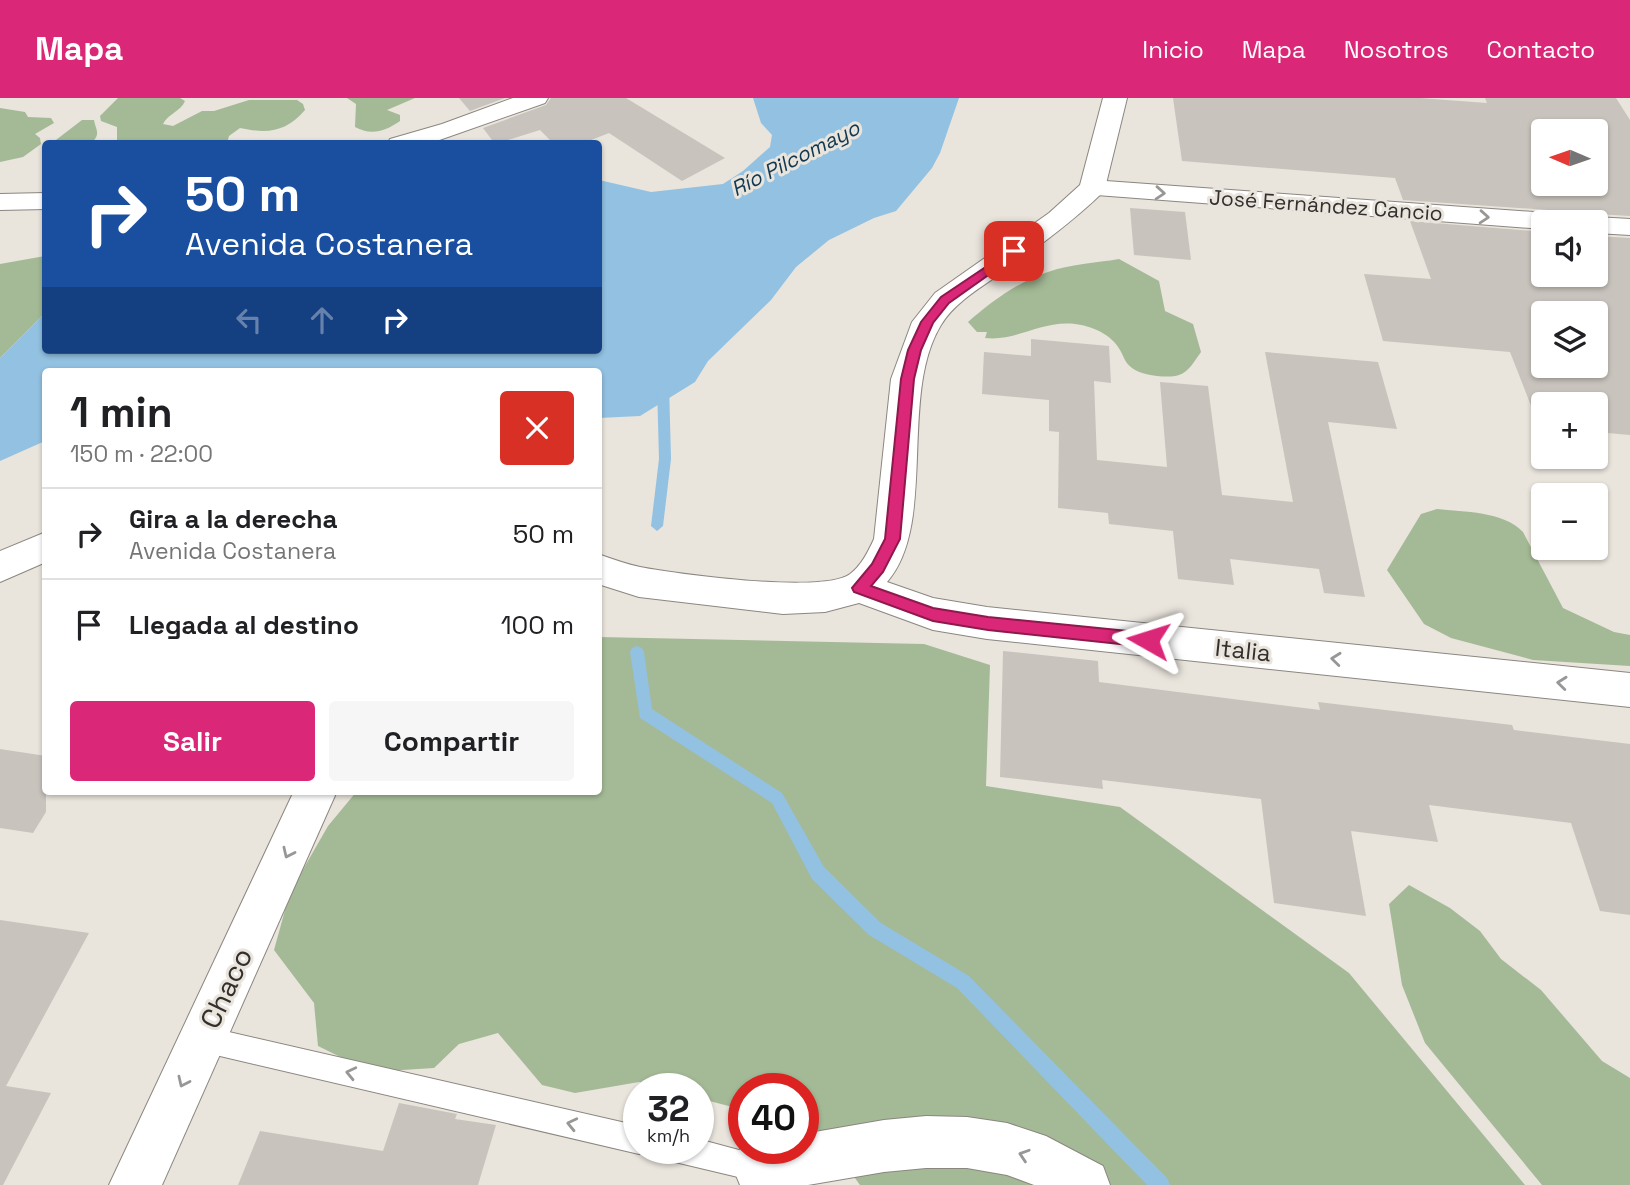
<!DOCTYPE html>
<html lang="es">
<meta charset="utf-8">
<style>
body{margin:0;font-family:"Space Grotesk",sans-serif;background:#f6f6f6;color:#202124;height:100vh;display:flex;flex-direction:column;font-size:26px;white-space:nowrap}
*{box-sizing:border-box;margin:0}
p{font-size:23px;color:#757577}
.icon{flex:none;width:38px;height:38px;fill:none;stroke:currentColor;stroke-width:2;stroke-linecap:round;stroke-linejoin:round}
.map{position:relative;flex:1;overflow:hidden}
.sheet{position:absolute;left:42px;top:270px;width:560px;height:427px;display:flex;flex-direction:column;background:#fff;border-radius:7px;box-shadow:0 2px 5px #0004}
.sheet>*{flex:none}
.guide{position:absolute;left:42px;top:42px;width:560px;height:214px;border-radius:7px;box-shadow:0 2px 5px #0004;background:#1a4fa0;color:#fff;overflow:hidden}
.needle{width:46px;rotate:272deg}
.controls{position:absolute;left:1531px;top:21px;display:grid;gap:14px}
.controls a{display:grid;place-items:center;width:77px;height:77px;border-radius:7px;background:#fff;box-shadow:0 2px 5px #0004;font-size:35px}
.speed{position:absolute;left:623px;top:975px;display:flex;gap:14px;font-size:35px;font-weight:700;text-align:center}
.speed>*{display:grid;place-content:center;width:91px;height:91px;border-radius:50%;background:#fff;box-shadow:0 2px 5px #0004;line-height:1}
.speed small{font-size:18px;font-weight:400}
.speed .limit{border:10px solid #d22;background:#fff;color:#111}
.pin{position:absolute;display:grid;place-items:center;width:60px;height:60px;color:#fff;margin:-30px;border-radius:14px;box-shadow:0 4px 10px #0006}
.me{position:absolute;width:77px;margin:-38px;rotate:276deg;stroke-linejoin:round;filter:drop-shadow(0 0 5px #0008)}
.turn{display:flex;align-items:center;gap:24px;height:147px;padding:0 28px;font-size:32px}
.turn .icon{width:91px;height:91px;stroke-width:2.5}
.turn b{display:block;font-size:49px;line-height:60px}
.lanes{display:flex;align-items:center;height:66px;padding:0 28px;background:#0003;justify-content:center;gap:35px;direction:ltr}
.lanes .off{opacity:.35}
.round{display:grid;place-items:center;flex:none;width:74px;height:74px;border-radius:7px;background:#f6f6f6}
.headline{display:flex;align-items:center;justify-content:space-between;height:119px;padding:0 28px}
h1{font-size:42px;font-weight:700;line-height:52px}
.primary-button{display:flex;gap:14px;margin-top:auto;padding:14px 28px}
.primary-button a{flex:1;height:80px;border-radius:7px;background:#db2777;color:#fff;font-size:28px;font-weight:700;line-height:80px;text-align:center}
.primary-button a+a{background:#f6f6f6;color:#202124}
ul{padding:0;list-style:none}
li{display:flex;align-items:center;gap:21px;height:91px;padding:0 28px;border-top:2px solid #e0e0e0}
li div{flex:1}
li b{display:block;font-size:26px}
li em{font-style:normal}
header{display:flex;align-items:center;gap:42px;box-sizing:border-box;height:98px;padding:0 35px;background:#db2777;color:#fff}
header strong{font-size:33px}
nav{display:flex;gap:38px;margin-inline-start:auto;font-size:24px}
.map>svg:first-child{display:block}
.green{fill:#a4ba96}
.water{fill:#92c1e1}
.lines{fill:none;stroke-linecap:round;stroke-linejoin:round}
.stream{fill:#92c1e1;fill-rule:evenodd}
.building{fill:#c8c3bc;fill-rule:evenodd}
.lane-casing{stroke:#8b867f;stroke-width:2}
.street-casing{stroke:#8b867f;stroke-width:2}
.secondary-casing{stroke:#8b867f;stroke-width:2}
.lane{fill:#fff;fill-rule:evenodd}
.street{fill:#fff;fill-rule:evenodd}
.secondary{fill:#fff;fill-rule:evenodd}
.oneway{stroke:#989796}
.route{fill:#db2777;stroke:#8e194d;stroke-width:2}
.labels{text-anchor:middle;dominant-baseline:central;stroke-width:6;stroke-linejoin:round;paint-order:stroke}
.far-water-label{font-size:21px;font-style:italic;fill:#12384f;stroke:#e9e4dc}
.far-street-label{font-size:21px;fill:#322f2d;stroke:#e9e4dc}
.street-label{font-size:24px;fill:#322f2d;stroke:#e9e4dc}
.near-street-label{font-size:28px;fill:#322f2d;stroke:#e9e4dc}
</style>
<header>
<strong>Mapa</strong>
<nav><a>Inicio</a><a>Mapa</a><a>Nosotros</a><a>Contacto</a></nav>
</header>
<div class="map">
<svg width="1630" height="1087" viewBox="0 0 1630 1087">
<rect width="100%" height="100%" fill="#e9e4dc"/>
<!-- green -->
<g class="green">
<path d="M118,0H180L185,3C181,13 168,16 163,26L173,28L202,13H214L249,2H297L303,6L305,12C286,34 268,36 240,30L229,38L227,45H117V29L101,23L100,18Z"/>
<path d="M347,0H415L387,12L400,17V23C386,33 371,38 355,29L356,6Z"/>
<polygon points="0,10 25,14 28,19 51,20 54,25 35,36 40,40 41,46 23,59 0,64"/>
<path d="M82,22H94C96,33 101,35 92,45H52Z"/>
<polygon points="45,158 45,215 0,260 0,166"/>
<path d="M1119,161L1159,183L1165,213L1193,226L1201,254C1195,262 1189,274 1179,277C1168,281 1140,277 1132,270C1125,265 1124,259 1120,252C1111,236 1092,228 1075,226C1041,222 1016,244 985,240L987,234H977L968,224C991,204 1019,183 1048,174C1070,166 1096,165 1119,161Z"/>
<path d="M1437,411C1464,414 1503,413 1523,434L1563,510L1614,534L1630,537V568L1533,562L1451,540L1424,526L1387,472L1421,416Z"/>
<polygon points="599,539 924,546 990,567 986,688 1120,709 1349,875 1525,1087 860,1087 821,1033 803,1028 803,990 744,990 744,1012 698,1000 698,990 664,990 639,984 575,995 542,987 498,935 459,946 434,970 371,974 318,948 314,905 274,852 290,794 328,728 357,693 598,693"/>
<polygon points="1409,787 1450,810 1480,833 1501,861 1541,892 1602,963 1630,980 1630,1087 1542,1087 1425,945 1402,887 1389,806"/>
</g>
<!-- water -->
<polygon class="water" points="753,0 959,0 940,55 932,70 896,113 874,120 829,142 796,169 771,202 708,263 695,284 640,318 599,320 598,273 46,273 45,343 0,363 0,260 45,215 46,252 598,252 599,82 651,94 723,86 743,73 770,49 772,37 761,25"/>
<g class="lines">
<!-- stream -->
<g class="stream">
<polygon points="663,283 669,287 671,361 663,428 657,433 651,428 659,361 657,287"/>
<polygon points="637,548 642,550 644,554 652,611 782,695 824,769 881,825 969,878 1167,1080 1170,1087 1147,1087 957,890 869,837 812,781 772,705 640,620 630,554 632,550"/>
</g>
</g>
<!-- building -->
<g class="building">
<polygon points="459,0 505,0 470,13"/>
<polygon points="551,0 626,0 725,60 682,83 609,35 581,46 554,46 540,32 495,46 483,30 546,7"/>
<path d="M1173,0H1420L1487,5L1485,0H1616L1630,22V118L1596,116L1578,124L1573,117L1562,113L1403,102L1395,80L1182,63ZM1544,33H1596V86H1544Z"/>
<polygon points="1130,110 1185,114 1191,162 1134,157"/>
<path d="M1410,123L1544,134V177H1596V138L1630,140V337L1596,334V306H1544V329L1539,328L1510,254L1383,243L1364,176L1431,181ZM1544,215H1596V268H1544Z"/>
<polygon points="1031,241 1109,248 1111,285 1094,283 1097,362 1167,369 1160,284 1208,288 1222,397 1293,404 1265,254 1378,264 1397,331 1328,324 1365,499 1324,495 1319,471 1230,461 1234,487 1178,481 1173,433 1109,426 1108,415 1058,410 1059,334 1049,333 1049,302 982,296 984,254 1031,258"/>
<polygon points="1003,553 1098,563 1099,584 1320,612 1318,604 1512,627 1514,632 1630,646 1630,817 1600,813 1571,725 1429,707 1438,744 1351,733 1366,818 1274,805 1261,701 1102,682 1103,691 1000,679"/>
<polygon points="0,651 46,658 46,714 33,735 0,730"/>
<polygon points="0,822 89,835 6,988 51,995 3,1087 0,1087"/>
<polygon points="399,1005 457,1016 455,1021 496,1027 478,1087 238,1087 260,1033 383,1053"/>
</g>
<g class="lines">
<!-- lane casing -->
<g class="lane-casing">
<g id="lane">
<polygon points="203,928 639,1028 639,1050 650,1050 639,1056 203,954 194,950 190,941 194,932"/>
<polygon points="698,1041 769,1060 773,1070 769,1080 759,1084 675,1064 665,1060 661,1050 698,1050"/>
</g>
</g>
<!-- street casing -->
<g class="street-casing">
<g id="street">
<polygon points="513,0 548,0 545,5 428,46 387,46 390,41 442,26"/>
<polygon points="1092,82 1561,116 1571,118 1575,124 1544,124 1544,131 1083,96 1079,90 1083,84"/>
<polygon points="46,95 46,111 0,112 0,96"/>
<polygon points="1596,119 1630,121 1630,137 1596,135 1596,124 1584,124"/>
<polygon points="294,693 337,693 162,1087 109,1087"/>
<polygon points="926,1018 967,1019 1007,1025 1046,1038 1103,1068 1110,1087 1034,1087 1007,1077 967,1070 926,1070 884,1074 808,1087 740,1087 733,1070 740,1051 744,1050 803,1050 803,1036 884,1022"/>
</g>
</g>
<!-- secondary casing -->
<g class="secondary-casing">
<g id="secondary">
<path d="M1103,0H1127L1105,90L1101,96C1073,123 1042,146 1010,169C987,186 956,202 941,227C898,297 938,426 887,484L933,500L987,509L1630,575V609L987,541L933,532L859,505L825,514L783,516L639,499L598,486V456C612,461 626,466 640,469C676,476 823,496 850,476C861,468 868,454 874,441L891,281L912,224L935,195L1049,115L1080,87Z"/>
<polygon points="46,434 46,464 0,484 0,453"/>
</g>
</g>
<!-- lane -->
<use href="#lane" class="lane"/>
<!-- street -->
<use href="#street" class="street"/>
<!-- secondary -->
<use href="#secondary" class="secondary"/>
</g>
<!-- one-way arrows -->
<defs><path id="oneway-chevron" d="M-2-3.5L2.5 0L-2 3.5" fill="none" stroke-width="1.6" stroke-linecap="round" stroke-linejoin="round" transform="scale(1.75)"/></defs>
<g class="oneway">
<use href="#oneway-chevron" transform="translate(1160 95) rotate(4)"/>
<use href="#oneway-chevron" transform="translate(1484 119) rotate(4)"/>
<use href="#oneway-chevron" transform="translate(1336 561) rotate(-174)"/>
<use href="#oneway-chevron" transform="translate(1562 585) rotate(-174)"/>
<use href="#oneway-chevron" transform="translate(288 755) rotate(115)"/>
<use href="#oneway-chevron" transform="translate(351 975) rotate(-167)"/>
<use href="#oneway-chevron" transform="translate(183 984) rotate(115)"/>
<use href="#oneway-chevron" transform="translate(572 1026) rotate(-167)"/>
<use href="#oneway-chevron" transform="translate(1024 1057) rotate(-162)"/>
</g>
<!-- route -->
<polygon class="route" points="1014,150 1019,153 1018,156 949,205 933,225 921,252 914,281 900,441 883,474 871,488 933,510 988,519 1148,535 1154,537 1156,542 1154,547 1148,549 988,532 933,523 854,494 852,490 872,466 885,441 901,281 908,252 921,224 941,199"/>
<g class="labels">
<!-- far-water labels -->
<g class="far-water-label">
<text transform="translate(795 60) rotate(-27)">Río Pilcomayo</text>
</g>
<!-- far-street labels -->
<g class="far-street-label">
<text transform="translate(1326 107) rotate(4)">José Fernández Cancio</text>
</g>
<!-- street labels -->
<g class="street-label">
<text transform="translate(1243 552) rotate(6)">Italia</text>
</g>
<!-- near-street labels -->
<g class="near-street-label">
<text transform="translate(226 890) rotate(-65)">Chaco</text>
</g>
</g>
</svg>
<div class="controls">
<a><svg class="needle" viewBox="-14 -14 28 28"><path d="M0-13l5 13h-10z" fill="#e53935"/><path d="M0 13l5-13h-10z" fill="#757577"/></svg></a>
<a><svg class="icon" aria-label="sound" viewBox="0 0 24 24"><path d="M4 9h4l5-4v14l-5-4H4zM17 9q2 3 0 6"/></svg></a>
<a><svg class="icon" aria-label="layers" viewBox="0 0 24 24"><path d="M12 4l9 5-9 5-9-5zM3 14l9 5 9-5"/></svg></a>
<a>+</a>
<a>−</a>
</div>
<div class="speed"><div>32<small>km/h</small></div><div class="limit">40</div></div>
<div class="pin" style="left:1014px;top:153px;background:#d93025"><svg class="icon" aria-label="arrive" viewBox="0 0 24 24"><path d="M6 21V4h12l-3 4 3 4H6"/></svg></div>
<svg class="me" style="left:1148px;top:542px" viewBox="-20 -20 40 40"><path d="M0-17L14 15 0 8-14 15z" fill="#db2777" stroke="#fff" stroke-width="4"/></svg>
<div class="guide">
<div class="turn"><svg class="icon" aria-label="right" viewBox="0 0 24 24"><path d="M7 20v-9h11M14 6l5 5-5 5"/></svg><div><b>50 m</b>Avenida Costanera</div></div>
<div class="lanes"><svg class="icon off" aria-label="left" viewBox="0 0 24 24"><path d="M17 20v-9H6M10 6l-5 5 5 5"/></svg><svg class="icon off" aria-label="ahead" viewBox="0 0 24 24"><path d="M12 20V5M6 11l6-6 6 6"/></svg><svg class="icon" aria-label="right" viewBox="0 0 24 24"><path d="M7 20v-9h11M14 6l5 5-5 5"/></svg></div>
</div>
<section class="sheet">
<div class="headline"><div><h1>1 min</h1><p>150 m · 22:00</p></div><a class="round" style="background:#d93025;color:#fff"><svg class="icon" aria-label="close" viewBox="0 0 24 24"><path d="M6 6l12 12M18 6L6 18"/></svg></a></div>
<ul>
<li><svg class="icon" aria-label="right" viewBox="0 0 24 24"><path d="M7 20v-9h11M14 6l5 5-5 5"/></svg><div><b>Gira a la derecha</b><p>Avenida Costanera</p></div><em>50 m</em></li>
<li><svg class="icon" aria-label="arrive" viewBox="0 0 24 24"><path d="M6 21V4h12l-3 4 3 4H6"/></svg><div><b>Llegada al destino</b></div><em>100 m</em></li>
</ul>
<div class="primary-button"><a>Salir</a><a>Compartir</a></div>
</section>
</div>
